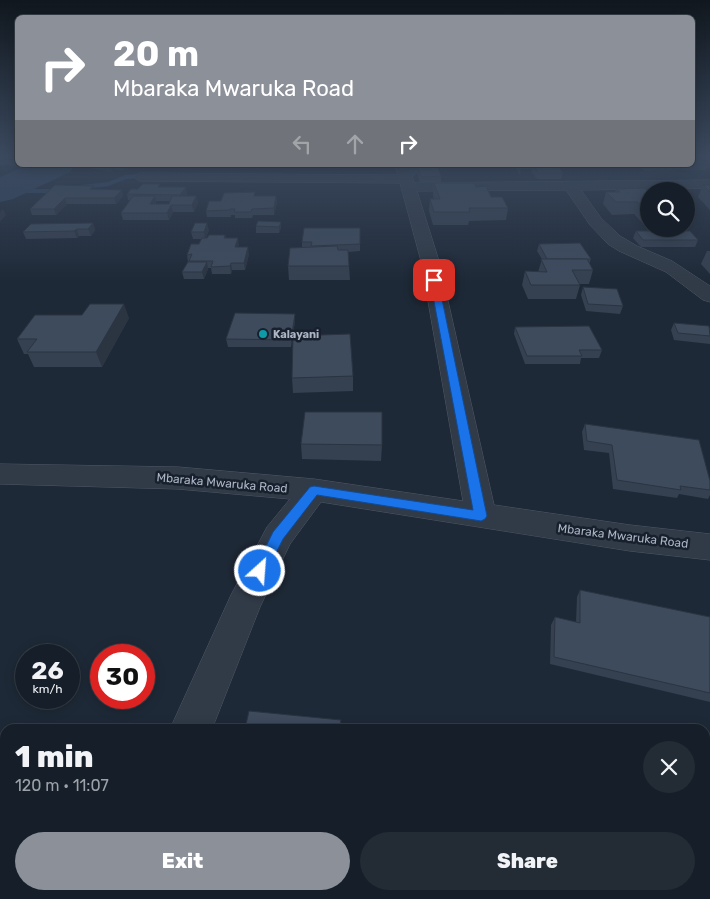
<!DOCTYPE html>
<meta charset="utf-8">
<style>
body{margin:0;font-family:Rubik,sans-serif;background:#232c35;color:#f1f3f6;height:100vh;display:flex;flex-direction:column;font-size:19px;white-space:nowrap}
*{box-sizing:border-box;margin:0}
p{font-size:16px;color:#9ea2a8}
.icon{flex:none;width:28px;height:28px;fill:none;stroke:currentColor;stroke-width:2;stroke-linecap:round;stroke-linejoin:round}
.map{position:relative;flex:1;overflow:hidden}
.sheet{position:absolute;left:0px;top:724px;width:710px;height:176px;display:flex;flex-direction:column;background:#161f29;border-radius:15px 15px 0 0;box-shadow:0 2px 12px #0003,0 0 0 1px #353d46}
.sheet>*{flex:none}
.hud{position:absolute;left:15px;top:15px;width:680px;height:152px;border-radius:8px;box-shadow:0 2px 12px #0003,0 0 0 1px #353d46;background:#8c9099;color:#fff;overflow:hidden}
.controls{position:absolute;left:640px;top:182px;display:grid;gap:10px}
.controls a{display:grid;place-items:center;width:55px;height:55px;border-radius:50%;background:#161f29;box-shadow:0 2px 12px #0003,0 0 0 1px #353d46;font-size:25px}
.speed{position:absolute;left:15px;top:644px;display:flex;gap:10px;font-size:25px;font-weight:700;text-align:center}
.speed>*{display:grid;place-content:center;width:65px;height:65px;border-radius:50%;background:#161f29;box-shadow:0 2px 12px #0003,0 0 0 1px #353d46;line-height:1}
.speed small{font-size:12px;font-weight:400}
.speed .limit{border:8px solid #d22;background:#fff;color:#111}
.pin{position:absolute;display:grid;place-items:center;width:42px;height:42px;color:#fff;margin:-21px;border-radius:10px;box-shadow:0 2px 8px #0006}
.me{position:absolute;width:55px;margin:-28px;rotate:26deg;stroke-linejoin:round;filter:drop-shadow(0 0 4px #0008)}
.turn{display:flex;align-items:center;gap:18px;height:105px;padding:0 15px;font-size:22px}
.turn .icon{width:65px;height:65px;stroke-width:2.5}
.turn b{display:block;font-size:35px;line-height:42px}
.lanes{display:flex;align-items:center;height:48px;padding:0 15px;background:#0003;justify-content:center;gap:25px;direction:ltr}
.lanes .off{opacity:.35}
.round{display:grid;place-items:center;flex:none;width:52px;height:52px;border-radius:26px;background:#232c35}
.head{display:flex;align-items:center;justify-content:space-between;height:85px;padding:0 15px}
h1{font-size:30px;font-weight:800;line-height:38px}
.cta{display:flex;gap:10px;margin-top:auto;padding:10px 15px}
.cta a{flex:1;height:58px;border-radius:30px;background:#8c9099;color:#fff;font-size:20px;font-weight:800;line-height:58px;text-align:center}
.cta a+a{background:#232c35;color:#f1f3f6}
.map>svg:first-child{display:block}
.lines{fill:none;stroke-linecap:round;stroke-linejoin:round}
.stream{fill:#2e435e;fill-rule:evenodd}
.river{fill:#2e435e;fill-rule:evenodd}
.street-casing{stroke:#4f5866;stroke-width:1}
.street{fill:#313b48;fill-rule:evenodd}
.wall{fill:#354050;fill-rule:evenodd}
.shaded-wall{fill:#2b3441}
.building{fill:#3e4b5d;stroke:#2b3441}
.route{fill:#1a73e8;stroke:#114b97}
.culture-dot{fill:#0f9aa8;stroke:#17202c;stroke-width:2}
.labels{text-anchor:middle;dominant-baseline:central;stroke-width:5;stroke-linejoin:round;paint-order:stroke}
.far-poi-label{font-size:11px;font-weight:bold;fill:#abb5c5;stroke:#17202c;text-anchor:start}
.street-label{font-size:12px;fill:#abb5c5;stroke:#17202c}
</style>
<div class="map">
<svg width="710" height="899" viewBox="0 0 710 899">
<rect width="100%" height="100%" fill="#1e2937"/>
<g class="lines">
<!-- stream -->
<g class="stream">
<polygon points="410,165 416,165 418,173 411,178 408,176 412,173"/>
<polygon points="149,174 151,177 126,179 109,186 47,193 27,193 0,198 0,194 27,189 47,189 108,182 125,175"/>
</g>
<!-- river -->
<polygon class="river" points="29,165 75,165 70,172 13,199 0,202 0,177"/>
<!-- street casing -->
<g class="street-casing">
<g id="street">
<polygon points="696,157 710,157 710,168 705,167"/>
<polygon points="395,165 409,165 414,183 710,180 710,188 581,190 601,218 620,236 637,246 672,261 710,286 710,302 703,300 666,272 619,251 608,244 590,225 566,190 417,191 439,261 494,505 630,525 710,534 710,560 630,551 321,502 290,544 260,607 212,729 170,729 231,595 267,527 290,499 178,489 0,484 0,464 178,467 314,479 463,501 421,261 400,183 140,181 133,177 140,173 398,175"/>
<polygon points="91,895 141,895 139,899 89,899"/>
</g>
</g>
<!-- street -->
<use href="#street" class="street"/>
</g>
<!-- wall -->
<g class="wall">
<polygon points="0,157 18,157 18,165 22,165 21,166 0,165"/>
<polygon points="692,157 708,164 706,170 645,171 638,165 692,165"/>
<polygon points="88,165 132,165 124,171 115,170 112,172 89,168"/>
<polygon points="415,165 441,165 441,166 437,166 441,176 441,182 420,183"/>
<polygon points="514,165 561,165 560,170 563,173 561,179 537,179 531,171 532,169 521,169 520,175"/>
<polygon points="434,183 476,187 508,208 506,220 469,221 468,225 433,225 429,211 430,199 434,199 433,195"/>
<polygon points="55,185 95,189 123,196 116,204 67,204 56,215 32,215 30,209"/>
<polygon points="703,185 710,185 710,210 698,197"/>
<path d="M161,187L187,194L185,196H196L198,203L194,212H173L169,220H123L121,213L130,200H128L127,194L138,189ZM156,201H170L169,204H156Z"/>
<polygon points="616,189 649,192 649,225 644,225 634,214 612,215 603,204 606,192 615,192"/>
<polygon points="255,196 276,196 277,202 274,215 253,215 252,218 235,218 235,215 231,215 231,217 207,217 206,211 221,201"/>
<polygon points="281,222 281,228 279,233 256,233 256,226"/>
<polygon points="93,223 95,230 91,236 79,236 77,238 26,239 23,232"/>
<polygon points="360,228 360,251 348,252 350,280 289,280 288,266 302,248 302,242"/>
<polygon points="209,230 206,238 225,235 226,238 238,238 238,247 249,254 245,270 232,270 231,274 212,274 211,268 208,268 208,269 204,279 184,279 182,272 188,262 187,255 199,244 201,239 193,239 191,232"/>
<polygon points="636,231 698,240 695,247 641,247 633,238"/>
<polygon points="539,244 591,259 589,264 593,270 589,284 579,284 580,285 576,299 528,299 522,285 525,271 538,272 542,259 537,251"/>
<polygon points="707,251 710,251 710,274 701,264"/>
<polygon points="583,287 623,306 620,314 586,311 581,295"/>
<polygon points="129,318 102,367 34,367 28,354 24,354 17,339"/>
<polygon points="295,321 291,347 228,347 226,339"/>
<polygon points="674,323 710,328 710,344 674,340 671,330"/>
<polygon points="515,327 602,350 599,358 581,358 580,364 525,364 514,334"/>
<polygon points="353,376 353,391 293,393 292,378"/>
<polygon points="585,424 710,481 710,495 708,499 679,494 677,498 613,489 609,453 584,450 582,432"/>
<polygon points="301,444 382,445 381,461 302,459"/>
<polygon points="580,590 710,617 710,702 550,664 551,625 555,617 576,622 577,597"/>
</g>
<!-- shaded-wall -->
<g class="shaded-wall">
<polygon points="112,165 114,165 115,170 112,172 110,166"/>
<polygon points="122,165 132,165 124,171"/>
<polygon points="186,187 187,194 182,202 180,195"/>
<polygon points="122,190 123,196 116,204 114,198"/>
<polygon points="155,196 156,202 152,210 150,204"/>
<polygon points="196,196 198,203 194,212 192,205"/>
<polygon points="276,196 277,202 274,215 274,208"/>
<polygon points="65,198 67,204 56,215 54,209"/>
<polygon points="171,205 173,212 169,220 167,213"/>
<polygon points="3,209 6,215 0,222 0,212"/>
<polygon points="281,222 281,228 279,233 279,227"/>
<polygon points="93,223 95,230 91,236 88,229"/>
<polygon points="207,223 209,230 205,239 204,232"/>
<polygon points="77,229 79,236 77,238 74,231"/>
<polygon points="238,238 239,245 236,254 235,247"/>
<polygon points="248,247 249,254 245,270 244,263"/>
<polygon points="207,262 208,269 204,279 202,272"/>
<polygon points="231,263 232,270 231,274 230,266"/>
<polygon points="124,304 129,318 102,367 96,352"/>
<polygon points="295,314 295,321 291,347 291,340"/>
</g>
<!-- building -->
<g class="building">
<polygon points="0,157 18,157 18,160 0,159"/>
<polygon points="692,157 698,157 708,164 692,164"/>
<polygon points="417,165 437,165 441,176 421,177"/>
<polygon points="533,165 557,165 563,173 538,173"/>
<polygon points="434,183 474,183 476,187 486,186 491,197 502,197 508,208 469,208 470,212 434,212 430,199 440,199"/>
<polygon points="143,184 160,184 158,187 186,187 180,195 127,194 131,189 138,189"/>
<polygon points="55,185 94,186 90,189 122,190 114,198 65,198 54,209 30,209"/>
<polygon points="703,185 710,185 710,192"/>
<polygon points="645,188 649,192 649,213 638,202 616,202 606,192 620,192 616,189"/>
<polygon points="255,192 254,196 276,196 274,208 252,209 251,212 234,212 235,209 230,209 230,210 206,211 209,201 221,201 224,193"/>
<polygon points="133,196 155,196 150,204 169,204 172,196 196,196 192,205 171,205 167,213 121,213"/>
<polygon points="258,221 281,222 279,227 256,226"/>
<polygon points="93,223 88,229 77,229 74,231 23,232 31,224"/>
<polygon points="195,223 207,223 204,232 191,232"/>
<polygon points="304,228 360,228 360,244 311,246 312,242 302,242"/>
<polygon points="636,231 690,231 698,240 643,240"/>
<polygon points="209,235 225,235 224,238 238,238 235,247 248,247 244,263 231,263 230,266 211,267 213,261 189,261 192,254 187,255 191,244 199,244 202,238 207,238"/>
<polygon points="580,243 591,259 547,259 539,244"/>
<polygon points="337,246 338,250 348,250 349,266 288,266 290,248"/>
<polygon points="541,259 587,259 593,270 572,270 580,285 531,285 525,271 547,272"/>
<polygon points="188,262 207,262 202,272 182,272"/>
<polygon points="583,287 617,289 623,306 588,304"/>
<polygon points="90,304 124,304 96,352 27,352 37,339 17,339 35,315 82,315"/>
<polygon points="235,313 295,314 291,340 226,339"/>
<polygon points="674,323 709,326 710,336 678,333"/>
<polygon points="589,326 602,350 579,350 582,356 527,356 515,327"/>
<polygon points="350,334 353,376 292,378 293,336"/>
<polygon points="305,412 382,412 382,445 301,444"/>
<polygon points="585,424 699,440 710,481 710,490 680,486 681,490 617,480 612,445 587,441"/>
<polygon points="580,590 710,617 710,693 554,657 555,617 580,623"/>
<polygon points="249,711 341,720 339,729 245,729"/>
</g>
<!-- sky -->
<linearGradient id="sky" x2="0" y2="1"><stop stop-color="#10171e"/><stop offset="0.55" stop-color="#3b495e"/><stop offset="1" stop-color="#3b495e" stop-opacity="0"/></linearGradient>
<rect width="710" height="283" fill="url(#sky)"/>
<!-- route -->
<polygon class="route" points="434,277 438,280 487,516 485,519 481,521 317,495 283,539 265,575 260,576 256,575 254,571 273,532 310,487 314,486 473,510 430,280"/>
<!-- markers -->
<circle class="culture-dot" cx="263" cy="334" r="5"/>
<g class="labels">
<!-- far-poi labels -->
<g class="far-poi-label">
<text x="273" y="334">Kalayani</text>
</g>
<!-- street labels -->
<g class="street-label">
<text transform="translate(222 483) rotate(5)">Mbaraka Mwaruka Road</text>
<text transform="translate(623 536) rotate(7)">Mbaraka Mwaruka Road</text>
</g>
</g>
</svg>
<div class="controls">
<a><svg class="icon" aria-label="search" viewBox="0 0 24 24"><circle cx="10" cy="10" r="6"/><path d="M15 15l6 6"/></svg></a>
</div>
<div class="speed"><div>26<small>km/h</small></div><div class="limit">30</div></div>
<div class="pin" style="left:434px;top:280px;background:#d93025"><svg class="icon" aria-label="arrive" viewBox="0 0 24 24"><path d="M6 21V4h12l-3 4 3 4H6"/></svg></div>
<svg class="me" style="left:260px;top:571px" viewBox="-20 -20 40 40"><circle r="17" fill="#1a73e8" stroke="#fff" stroke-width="3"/><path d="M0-11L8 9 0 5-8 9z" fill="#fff"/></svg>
<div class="hud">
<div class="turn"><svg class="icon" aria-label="right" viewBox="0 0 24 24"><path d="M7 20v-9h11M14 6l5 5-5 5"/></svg><div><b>20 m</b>Mbaraka Mwaruka Road</div></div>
<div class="lanes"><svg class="icon off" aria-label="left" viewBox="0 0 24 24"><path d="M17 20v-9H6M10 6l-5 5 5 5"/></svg><svg class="icon off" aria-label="ahead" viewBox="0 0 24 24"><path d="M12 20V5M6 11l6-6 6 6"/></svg><svg class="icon" aria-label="right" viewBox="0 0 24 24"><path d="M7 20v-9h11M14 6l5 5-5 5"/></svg></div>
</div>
<section class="sheet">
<div class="head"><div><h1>1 min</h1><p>120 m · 11:07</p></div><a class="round"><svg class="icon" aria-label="close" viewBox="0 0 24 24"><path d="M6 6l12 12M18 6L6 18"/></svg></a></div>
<div class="cta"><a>Exit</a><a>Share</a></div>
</section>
</div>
